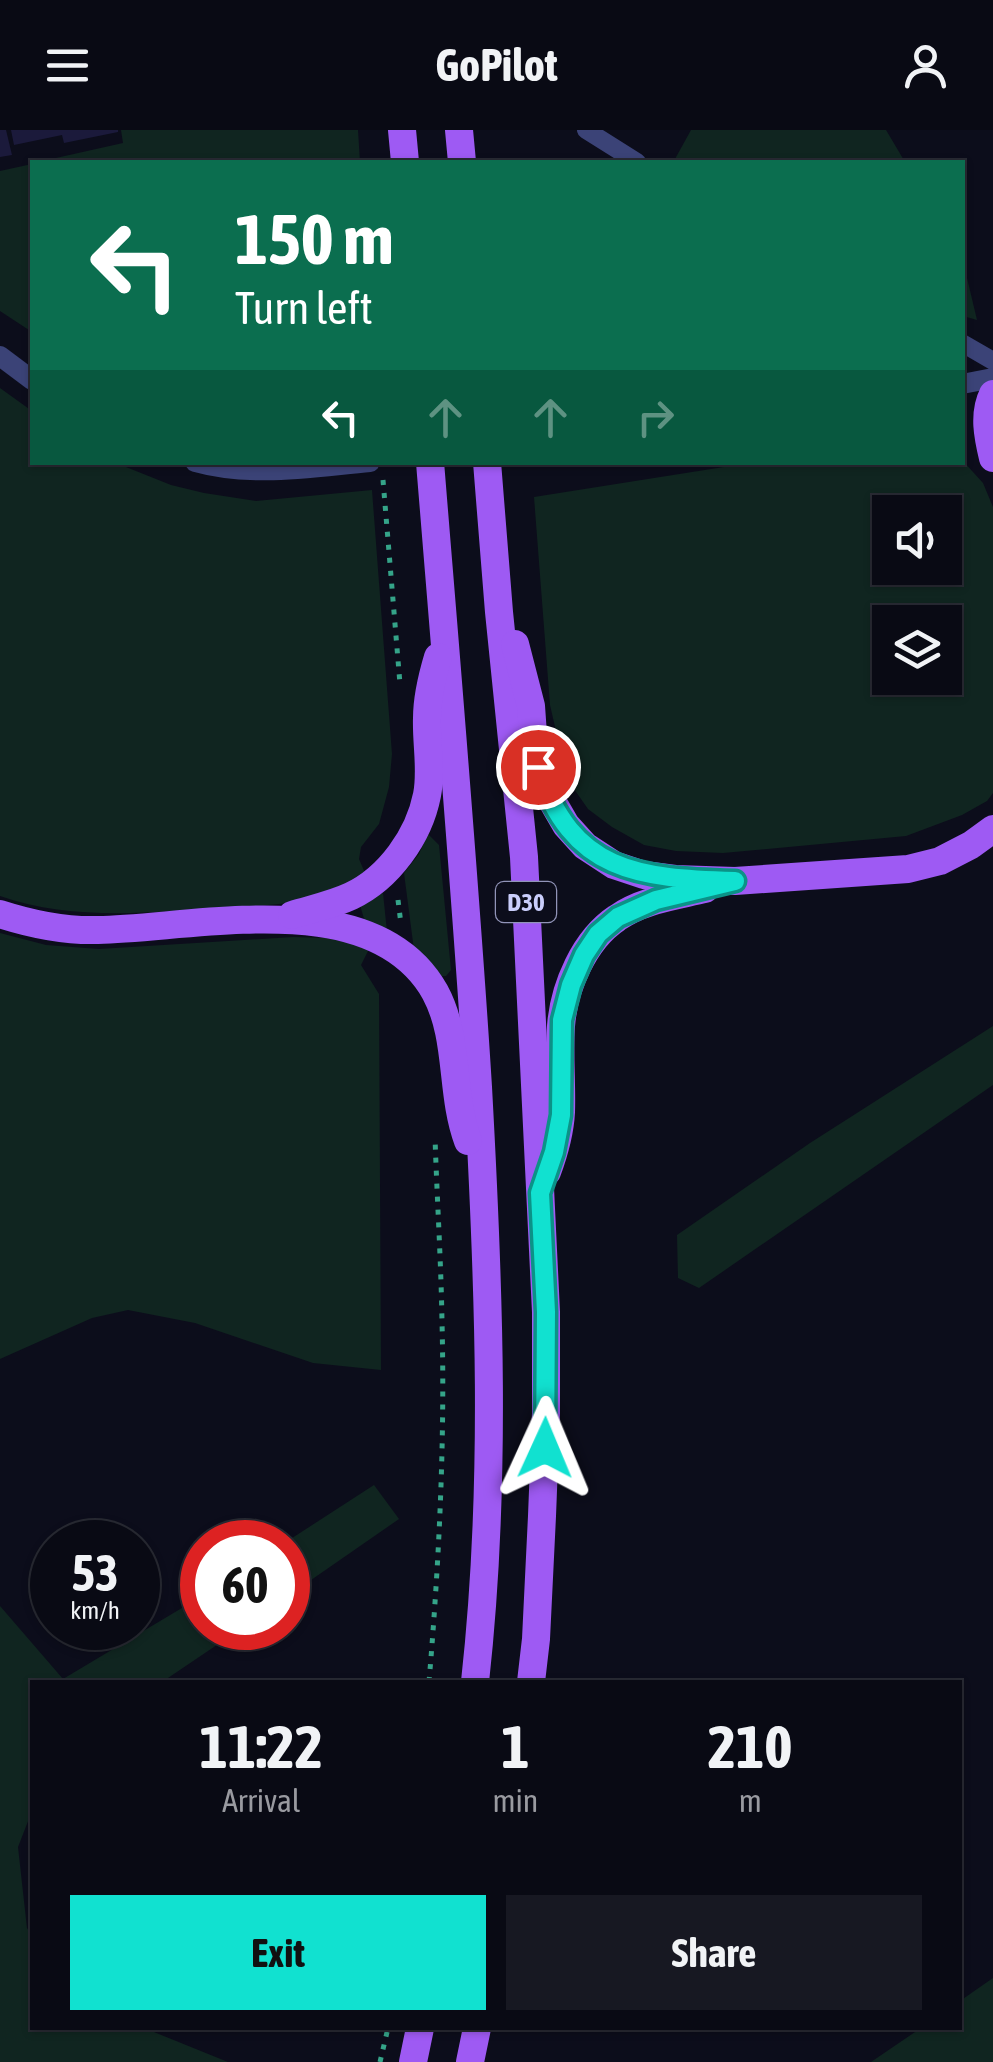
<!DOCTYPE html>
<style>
body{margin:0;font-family:"Asap Condensed",sans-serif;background:#171822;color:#f1f3f6;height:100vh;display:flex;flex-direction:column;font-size:38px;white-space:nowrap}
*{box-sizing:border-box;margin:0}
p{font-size:32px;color:#999aa0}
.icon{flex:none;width:55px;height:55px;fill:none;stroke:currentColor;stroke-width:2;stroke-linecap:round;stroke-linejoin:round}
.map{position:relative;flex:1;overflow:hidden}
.panel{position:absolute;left:30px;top:1550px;width:932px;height:350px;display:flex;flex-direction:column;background:#090a14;border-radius:0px;box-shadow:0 2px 8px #0004,0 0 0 2px #292b34}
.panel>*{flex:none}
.guide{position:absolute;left:30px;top:30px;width:935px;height:305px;border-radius:0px;box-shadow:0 2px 8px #0004,0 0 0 2px #292b34;background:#0b6e4f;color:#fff;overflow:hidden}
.fabs{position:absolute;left:872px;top:365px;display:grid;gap:20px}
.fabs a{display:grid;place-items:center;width:90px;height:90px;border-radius:0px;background:#090a14;box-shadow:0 2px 8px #0004,0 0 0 2px #292b34;font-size:50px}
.speed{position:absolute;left:30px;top:1390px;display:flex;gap:20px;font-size:50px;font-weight:700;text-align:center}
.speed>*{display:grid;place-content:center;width:130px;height:130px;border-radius:50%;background:#090a14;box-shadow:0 2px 8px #0004,0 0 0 2px #292b34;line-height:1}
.speed small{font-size:25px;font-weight:400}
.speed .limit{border:15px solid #d22;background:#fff;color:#111}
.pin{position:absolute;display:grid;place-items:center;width:85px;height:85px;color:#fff;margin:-42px;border:5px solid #fff;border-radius:50%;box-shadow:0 2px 10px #0007}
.me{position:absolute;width:110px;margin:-55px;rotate:1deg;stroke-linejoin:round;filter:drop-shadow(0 0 8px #0008)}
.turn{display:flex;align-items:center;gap:35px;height:210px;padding:0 40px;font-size:45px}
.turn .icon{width:130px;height:130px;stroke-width:2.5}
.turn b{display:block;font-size:70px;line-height:85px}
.lanes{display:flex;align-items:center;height:95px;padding:0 40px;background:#0003;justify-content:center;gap:50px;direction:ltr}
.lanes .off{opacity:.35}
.eta{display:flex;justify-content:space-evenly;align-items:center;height:170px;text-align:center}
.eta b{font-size:60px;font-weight:700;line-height:70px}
.action{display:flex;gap:20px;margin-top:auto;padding:20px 40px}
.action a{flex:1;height:115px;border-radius:0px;background:#11e1d0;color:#111;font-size:40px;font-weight:700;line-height:115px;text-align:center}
.action a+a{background:#171822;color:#f1f3f6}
header{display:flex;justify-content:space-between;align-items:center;height:130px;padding:0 40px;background:#090a14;font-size:45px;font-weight:700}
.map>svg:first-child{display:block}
.green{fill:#102520;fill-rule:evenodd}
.building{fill:#1b1a3b}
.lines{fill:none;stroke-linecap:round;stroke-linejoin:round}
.path{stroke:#35a489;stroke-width:5;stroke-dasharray:5 8;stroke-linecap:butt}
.service{stroke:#3b4377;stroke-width:18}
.tertiary{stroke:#3b4377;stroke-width:20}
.primary{stroke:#9e5af3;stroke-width:28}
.route-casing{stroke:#0b9287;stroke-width:25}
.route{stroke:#11e1d0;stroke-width:18}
.labels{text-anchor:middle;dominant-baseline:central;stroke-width:10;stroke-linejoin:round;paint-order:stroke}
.shield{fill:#0c0d1b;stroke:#9194b8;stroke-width:2.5}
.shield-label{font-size:25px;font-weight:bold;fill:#cacefb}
</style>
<header><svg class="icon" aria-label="menu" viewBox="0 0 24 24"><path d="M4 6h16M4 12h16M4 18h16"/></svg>GoPilot<svg class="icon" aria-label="person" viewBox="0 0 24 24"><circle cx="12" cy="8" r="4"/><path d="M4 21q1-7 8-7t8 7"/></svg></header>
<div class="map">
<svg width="993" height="1932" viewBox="0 0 993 1932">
<rect width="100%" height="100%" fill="#0c0d1b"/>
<!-- green -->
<g class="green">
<polygon points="121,0 358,0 360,32 38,32 123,13"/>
<polygon points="691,0 886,0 905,32 681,32 675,29"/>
<polygon points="32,34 32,202 0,181 0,41"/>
<polygon points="962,130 963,131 977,190 963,186"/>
<path d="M0,258L32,281V332L116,333L171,355L204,363L256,371L372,360L392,624L389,657L379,694L361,717L359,729L365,743C343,757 319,767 293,772C271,776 246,776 224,777C150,783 71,791 0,766Z"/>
<path d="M963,331L983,353L993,377V663L987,671L962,685L906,706L723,723L676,721L644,715L612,697L588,679L567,649L550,575L534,367L749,333ZM890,382H945V438H890ZM890,492H945V548H890Z"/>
<polygon points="428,704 439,715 451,840 446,846 440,846 414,820 404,743 419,724"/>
<polygon points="383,763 387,802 365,792 360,775"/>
<polygon points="0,803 46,815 99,819 293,807 326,808 370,817 361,835 379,864 381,1240 313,1233 195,1193 128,1180 92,1188 0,1229"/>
<polygon points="993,896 993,955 699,1158 678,1148 677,1105 810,1013"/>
<polygon points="374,1355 399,1389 288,1466 286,1412"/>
<polygon points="202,1466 202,1498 242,1498 162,1552 32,1552 32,1681 18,1717 27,1798 32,1805 32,1898 144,1898 228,1932 0,1932 0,1476 63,1549"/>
<polygon points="993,1848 993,1932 871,1932 921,1898 960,1898 960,1871"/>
</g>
<!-- building -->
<g class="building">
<polygon points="0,0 6,0 12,25 0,27"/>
<polygon points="11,0 118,0 118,2 64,13 62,5 14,15"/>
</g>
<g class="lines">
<!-- path -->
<g class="path">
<polyline points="383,350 400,554"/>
<polyline points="398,770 401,794"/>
<path d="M429,1552C439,1433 445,1312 442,1192C441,1130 437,1069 435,1007"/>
<polyline points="380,1932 388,1898"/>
</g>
<!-- service -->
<g class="service">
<polyline points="586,0 637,32"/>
<polyline points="962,213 993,231"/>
</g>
<!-- tertiary -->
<g class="tertiary">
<polyline points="0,226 32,250"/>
<polyline points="962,254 993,248"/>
<path d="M195,332C251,348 313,337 370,332"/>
</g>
<!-- primary -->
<g class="primary">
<polyline points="402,0 405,32"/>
<polyline points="459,0 462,32"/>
<path d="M993,264C983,284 988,307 993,328"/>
<path d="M430,332C447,541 465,749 478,957C489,1156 497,1354 475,1552"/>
<polyline points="487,332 499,482 524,727 546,1182 546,1283 542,1386 536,1509 531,1552"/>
<polyline points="515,514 531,576 534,619 544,657 566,695 585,716 614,735 644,745 675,749 735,751 908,739 940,731 971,715 993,699"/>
<path d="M0,784C31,794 65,801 98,800C199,798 374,754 435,862C460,908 450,963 468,1011"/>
<path d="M292,785C311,779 332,775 351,766C389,748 419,706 427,665C432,640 426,613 427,588C427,567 432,547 438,527"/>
<path d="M547,1042C554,1023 560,1002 561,982C562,953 559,924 561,896C564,857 584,810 617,788C642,770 676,766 705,759"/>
<polyline points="413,1932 420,1898"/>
<polyline points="470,1932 477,1898"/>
</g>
</g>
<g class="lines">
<!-- route casing -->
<g class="route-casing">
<path id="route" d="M538,637C571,743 639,748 735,751L656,770L618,787L598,804L584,825L571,855L562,890L561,985L554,1022L540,1063L546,1182L545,1318"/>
</g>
<!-- route -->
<use href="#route" class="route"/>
</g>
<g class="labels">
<!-- shield labels -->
<rect class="shield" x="496" y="752" width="60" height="40" rx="8"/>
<g class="shield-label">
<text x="526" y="772">D30</text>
</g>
</g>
</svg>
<div class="fabs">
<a><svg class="icon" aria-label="sound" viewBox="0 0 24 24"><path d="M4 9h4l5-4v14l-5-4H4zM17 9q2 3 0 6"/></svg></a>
<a><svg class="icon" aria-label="layers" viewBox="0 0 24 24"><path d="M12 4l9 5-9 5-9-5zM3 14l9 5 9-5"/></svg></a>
</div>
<div class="speed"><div>53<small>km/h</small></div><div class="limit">60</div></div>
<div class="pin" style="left:538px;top:637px;background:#d93025"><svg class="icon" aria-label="arrive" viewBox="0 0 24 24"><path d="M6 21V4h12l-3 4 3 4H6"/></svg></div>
<svg class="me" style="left:545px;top:1318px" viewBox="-20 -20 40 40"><path d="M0-17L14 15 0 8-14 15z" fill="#11e1d0" stroke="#fff" stroke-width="4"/></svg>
<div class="guide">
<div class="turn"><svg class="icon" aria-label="left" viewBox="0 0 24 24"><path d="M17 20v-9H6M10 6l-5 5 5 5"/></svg><div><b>150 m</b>Turn left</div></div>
<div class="lanes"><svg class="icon" aria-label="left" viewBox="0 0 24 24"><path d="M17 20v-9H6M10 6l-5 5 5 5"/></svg><svg class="icon off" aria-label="ahead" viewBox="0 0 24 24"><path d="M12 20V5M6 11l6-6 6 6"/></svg><svg class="icon off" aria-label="ahead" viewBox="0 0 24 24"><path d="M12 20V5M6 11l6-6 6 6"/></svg><svg class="icon off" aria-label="right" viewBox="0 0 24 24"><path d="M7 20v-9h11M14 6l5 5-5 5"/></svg></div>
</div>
<section class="panel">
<div class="eta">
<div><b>11:22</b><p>Arrival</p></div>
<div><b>1</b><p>min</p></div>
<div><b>210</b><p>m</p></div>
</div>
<div class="action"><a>Exit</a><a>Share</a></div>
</section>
</div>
